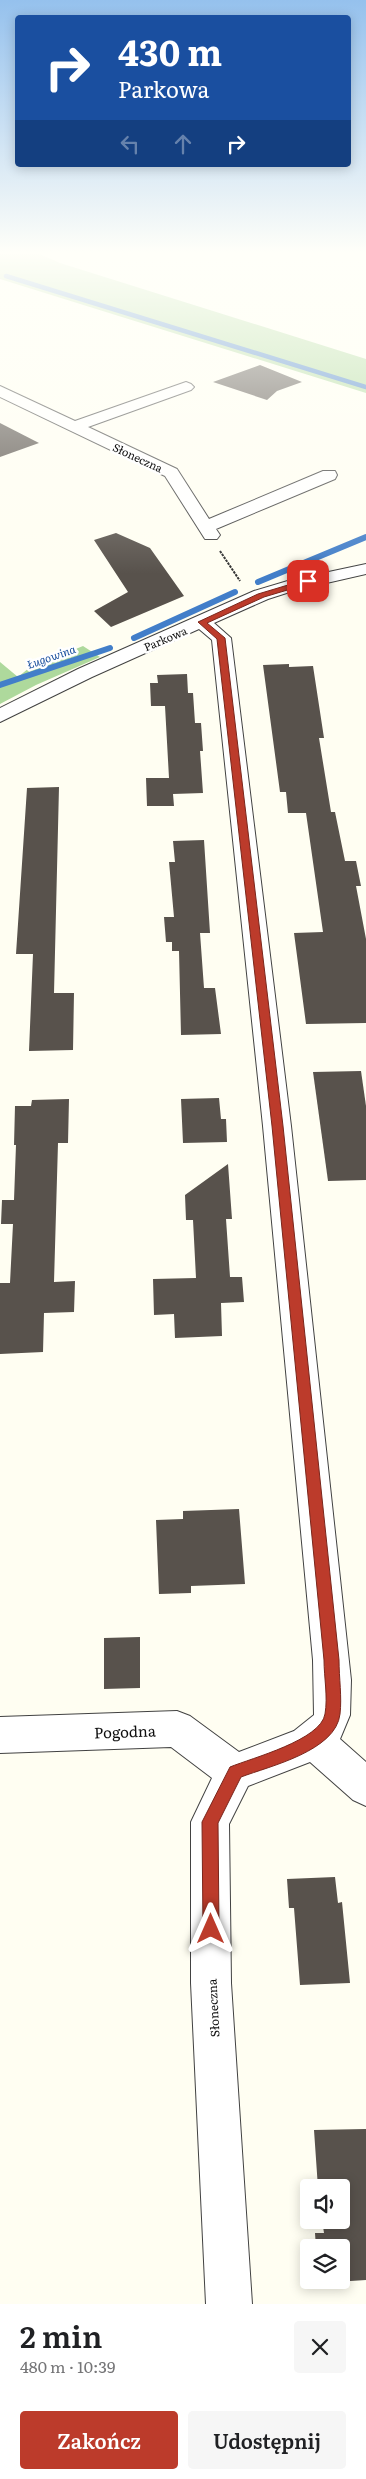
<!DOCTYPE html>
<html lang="pl">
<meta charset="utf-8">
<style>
body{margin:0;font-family:Literata,serif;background:#f6f6f6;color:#202124;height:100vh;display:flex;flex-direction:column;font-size:19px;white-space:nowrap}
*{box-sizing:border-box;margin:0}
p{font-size:16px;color:#757577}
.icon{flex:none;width:28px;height:28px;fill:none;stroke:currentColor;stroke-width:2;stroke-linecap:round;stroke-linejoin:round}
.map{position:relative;height:2304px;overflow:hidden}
.panel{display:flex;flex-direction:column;background:#fff;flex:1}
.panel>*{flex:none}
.guide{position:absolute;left:15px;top:15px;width:336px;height:152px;border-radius:5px;box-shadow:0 2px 12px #0003;background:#1a4fa0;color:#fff;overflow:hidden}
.fabs{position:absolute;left:300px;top:2179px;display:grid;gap:10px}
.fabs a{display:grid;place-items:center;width:50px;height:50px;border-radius:5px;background:#fff;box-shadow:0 2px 12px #0003;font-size:25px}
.pin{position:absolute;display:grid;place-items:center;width:42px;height:42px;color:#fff;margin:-21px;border-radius:10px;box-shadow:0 2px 8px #0006}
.me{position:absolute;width:55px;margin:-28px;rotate:0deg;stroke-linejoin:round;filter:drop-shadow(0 0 4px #0008)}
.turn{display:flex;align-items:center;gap:18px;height:105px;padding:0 20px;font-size:22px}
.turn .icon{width:65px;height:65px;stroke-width:2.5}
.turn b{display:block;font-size:35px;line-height:42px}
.lanes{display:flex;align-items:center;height:48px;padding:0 20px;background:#0003;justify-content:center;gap:25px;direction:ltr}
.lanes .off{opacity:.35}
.round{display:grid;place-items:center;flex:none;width:52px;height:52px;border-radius:5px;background:#f6f6f6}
.headline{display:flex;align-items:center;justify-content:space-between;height:85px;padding:0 20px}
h1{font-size:30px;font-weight:600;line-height:38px}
.primary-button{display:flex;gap:10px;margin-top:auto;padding:10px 20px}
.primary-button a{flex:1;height:58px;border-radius:5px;background:#bc3b2b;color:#fff;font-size:20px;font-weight:600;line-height:58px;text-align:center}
.primary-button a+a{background:#f6f6f6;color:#202124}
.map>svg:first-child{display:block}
.forest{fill:#aed99c}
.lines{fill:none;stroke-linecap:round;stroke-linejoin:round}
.stream-far1{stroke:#427ec9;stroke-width:4.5}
.stream{stroke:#427ec9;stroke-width:6}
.building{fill:#58524c}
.minor-casing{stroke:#424242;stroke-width:2}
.path{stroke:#313131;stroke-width:2;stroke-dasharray:2.5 1;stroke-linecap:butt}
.minor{fill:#fff;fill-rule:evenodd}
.route{fill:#bc3b2b;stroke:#7a261c}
.labels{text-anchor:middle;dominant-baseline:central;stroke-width:5;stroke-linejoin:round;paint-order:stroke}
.far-street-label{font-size:11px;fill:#0f0f0f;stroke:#fff}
.far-water-label{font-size:11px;font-style:italic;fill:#1c519e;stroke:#fff}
.street-label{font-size:12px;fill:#0f0f0f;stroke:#fff}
.near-street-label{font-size:15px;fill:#0f0f0f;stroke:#fff}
</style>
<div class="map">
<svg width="366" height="2304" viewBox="0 0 366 2304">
<rect width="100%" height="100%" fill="#fffef2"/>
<!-- forest -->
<g class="forest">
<polygon points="0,251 33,251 60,263 366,359 366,393 0,279"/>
<polygon points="83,646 100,657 36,685 0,704 0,662 18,677 29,668"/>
</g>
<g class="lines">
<!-- stream-far1 -->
<polyline class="stream-far1" points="6,276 366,387"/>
<!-- stream -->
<g class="stream">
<polyline points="258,582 366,537"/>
<polyline points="134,638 235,592"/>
<polyline points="0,685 110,648"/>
</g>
</g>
<!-- building -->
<g class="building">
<polygon points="260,365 302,382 277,391 267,400 213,382"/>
<polygon points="0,423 39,443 0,457"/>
<polygon points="116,533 150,548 184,596 111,627 94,611 128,592 94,540"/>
<polygon points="289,664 289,667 313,666 324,738 319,738 331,812 335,812 345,861 356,861 361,886 356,886 366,939 366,1023 306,1024 294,933 323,932 306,813 288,813 286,792 280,792 263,665"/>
<polygon points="187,674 188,693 193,693 195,723 201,723 203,751 200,751 203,793 173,794 174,806 147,806 146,778 169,778 165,706 151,706 150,683 158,683 157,675"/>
<polygon points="59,787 54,993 74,993 73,1050 29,1051 33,954 16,954 27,788"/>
<polygon points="204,840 210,933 200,933 204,988 215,988 221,1034 181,1035 179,951 172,951 172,942 166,942 164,917 174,917 169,862 175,862 173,841"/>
<polygon points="361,1071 366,1106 366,1180 328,1181 313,1072"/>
<polygon points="219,1098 221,1119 226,1119 227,1142 183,1143 181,1099"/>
<polygon points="69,1099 68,1143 58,1143 54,1282 75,1281 74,1312 44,1313 43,1352 0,1354 0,1283 10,1283 13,1224 1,1224 2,1200 14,1200 16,1145 14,1145 15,1106 31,1106 32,1100"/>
<polygon points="228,1164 232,1219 226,1219 230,1277 242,1277 244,1302 221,1303 222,1336 175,1338 174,1314 154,1315 153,1279 196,1278 193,1220 186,1220 185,1195"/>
<polygon points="239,1509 245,1584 191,1586 191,1593 159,1594 156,1520 183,1519 183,1511"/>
<polygon points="140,1637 140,1688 104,1689 104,1638"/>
<polygon points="335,1877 338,1903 342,1902 350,1983 300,1985 294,1908 289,1908 287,1879"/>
<polygon points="366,2129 366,2280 319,2283 318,2280 341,2280 341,2248 316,2248 315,2233 324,2233 322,2220 341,2220 341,2188 318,2188 314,2130"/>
</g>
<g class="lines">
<!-- minor casing -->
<g class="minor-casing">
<g id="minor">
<polygon points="186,382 191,384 194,387 191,390 88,427 177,469 209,519 323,471 335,471 337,475 335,479 216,529 220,535 217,539 205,539 165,476 0,397 0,386 75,421"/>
<polygon points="366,564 366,574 296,590 268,599 214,623 231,638 291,1126 351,1680 350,1715 340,1739 366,1762 366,1806 353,1800 310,1762 248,1786 229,1824 231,1983 252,2304 206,2304 191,1983 191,1822 212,1778 171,1747 0,1753 0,1717 177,1711 190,1716 239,1752 294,1731 314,1715 313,1660 263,1126 212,640 199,629 92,677 0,722 0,708 78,669 254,591 291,580"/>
</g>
</g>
<!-- path -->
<polyline class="path" points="220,551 240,581"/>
<!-- minor -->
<use href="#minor" class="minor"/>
</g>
<!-- sky -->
<linearGradient id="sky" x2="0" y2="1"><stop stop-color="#95c1ed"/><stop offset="0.44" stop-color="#fffff9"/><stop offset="1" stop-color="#fffff9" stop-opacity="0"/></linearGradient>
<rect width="366" height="574" fill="url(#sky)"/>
<!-- route -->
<path class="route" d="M308,579L311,580V583L264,597L207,623L225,638L283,1126L339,1660C339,1678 342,1697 340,1714C336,1751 270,1766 241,1777L218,1823L219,1929L217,1935L211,1937L205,1935L203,1929L202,1822L230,1767C252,1758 321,1740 325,1714C328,1697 324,1677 324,1660L272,1126L217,639L198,622L258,594Z"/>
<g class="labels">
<!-- far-street labels -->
<g class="far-street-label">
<text transform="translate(138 457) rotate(25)">Słoneczna</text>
<text transform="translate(165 638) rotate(-23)">Parkowa</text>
</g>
<!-- far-water labels -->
<g class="far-water-label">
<text transform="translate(51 656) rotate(-19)">Ługowina</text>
</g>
<!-- street labels -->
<g class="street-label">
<text transform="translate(213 2008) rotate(-93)">Słoneczna</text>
</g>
<!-- near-street labels -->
<g class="near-street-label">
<text transform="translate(125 1731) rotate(-2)">Pogodna</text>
</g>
</g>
</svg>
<div class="fabs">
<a><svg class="icon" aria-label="sound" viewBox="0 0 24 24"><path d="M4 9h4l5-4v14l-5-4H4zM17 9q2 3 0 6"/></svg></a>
<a><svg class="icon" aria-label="layers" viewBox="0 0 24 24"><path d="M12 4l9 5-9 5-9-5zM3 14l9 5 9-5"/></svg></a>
</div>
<div class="pin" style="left:308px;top:581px;background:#d93025"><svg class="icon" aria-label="arrive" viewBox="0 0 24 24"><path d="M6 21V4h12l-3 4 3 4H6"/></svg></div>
<svg class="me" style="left:211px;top:1929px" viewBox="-20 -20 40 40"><path d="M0-17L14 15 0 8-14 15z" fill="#bc3b2b" stroke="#fff" stroke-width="4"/></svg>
<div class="guide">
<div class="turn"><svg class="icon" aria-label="right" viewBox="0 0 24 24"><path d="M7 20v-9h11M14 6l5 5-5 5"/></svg><div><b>430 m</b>Parkowa</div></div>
<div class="lanes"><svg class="icon off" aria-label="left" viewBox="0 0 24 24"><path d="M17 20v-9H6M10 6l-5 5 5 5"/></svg><svg class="icon off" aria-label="ahead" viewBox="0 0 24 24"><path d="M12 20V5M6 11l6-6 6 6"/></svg><svg class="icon" aria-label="right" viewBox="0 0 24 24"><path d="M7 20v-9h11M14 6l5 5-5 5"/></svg></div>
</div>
</div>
<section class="panel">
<div class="headline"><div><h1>2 min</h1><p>480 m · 10:39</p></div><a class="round"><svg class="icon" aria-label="close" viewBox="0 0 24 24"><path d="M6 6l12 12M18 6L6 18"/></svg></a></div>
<div class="primary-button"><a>Zakończ</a><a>Udostępnij</a></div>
</section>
